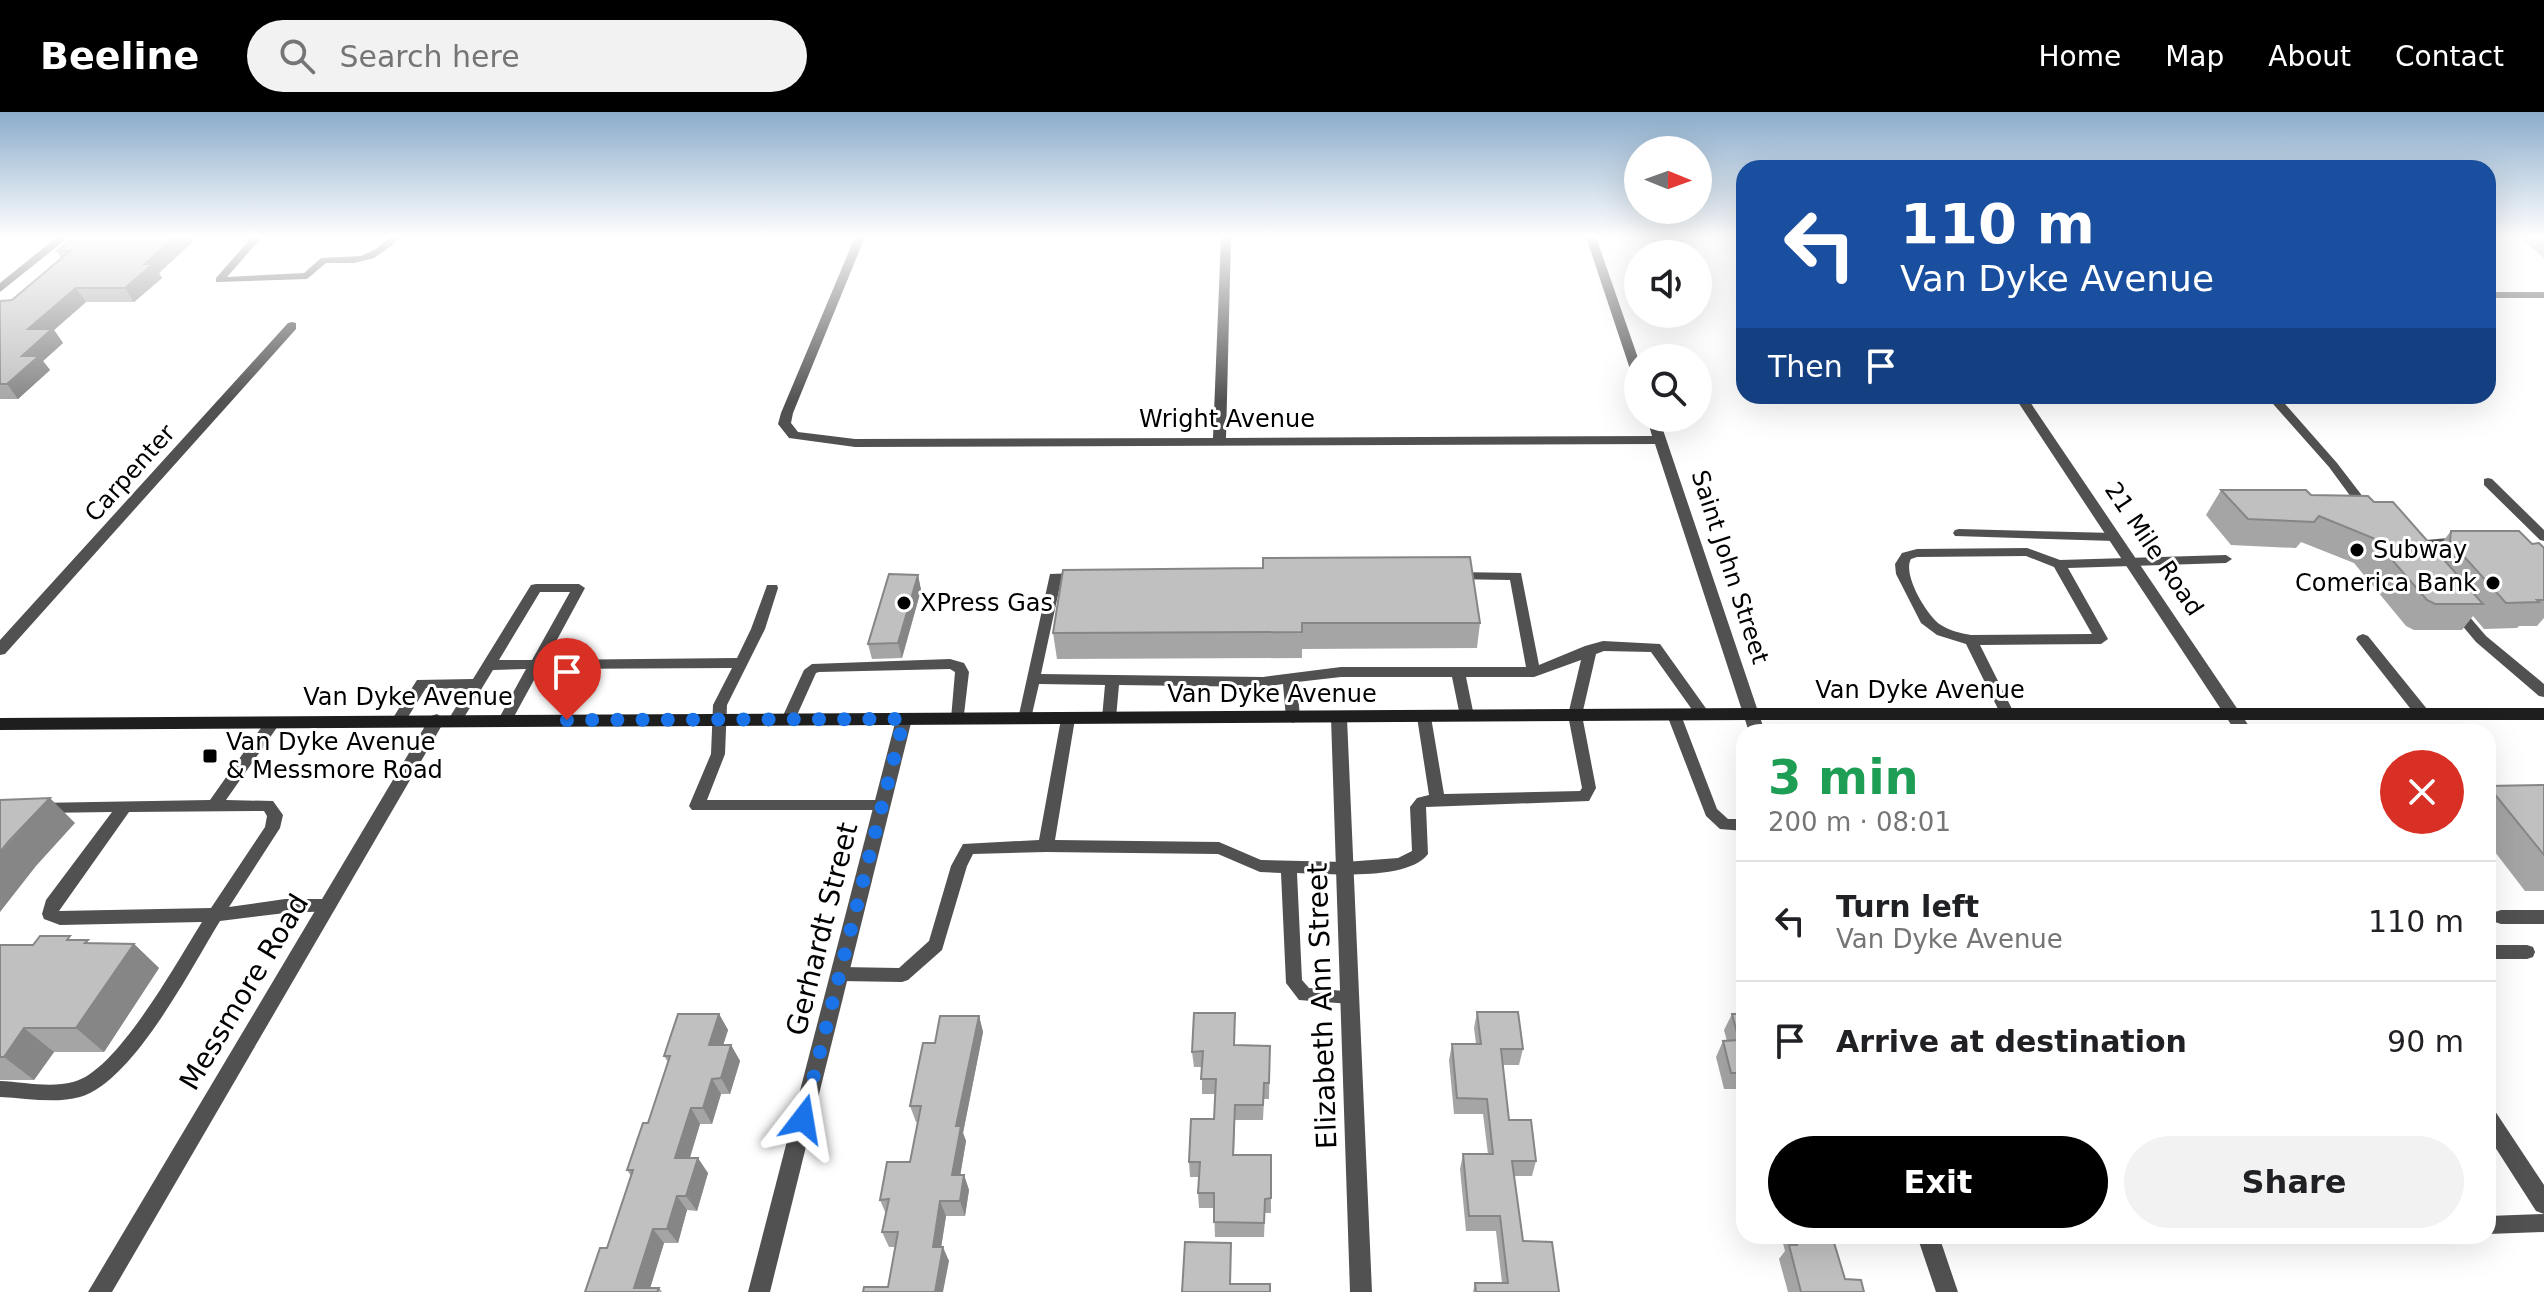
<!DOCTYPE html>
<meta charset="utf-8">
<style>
body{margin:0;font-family:"DejaVu Sans",sans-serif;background:#f2f2f2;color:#202124;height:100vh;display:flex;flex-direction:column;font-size:30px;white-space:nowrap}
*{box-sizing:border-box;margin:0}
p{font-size:26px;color:#757577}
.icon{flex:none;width:44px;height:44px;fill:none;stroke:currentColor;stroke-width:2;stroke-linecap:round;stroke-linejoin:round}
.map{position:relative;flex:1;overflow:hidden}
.drawer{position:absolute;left:1736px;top:612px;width:760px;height:520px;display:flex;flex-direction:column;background:#fff;border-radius:24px;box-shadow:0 8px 32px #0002}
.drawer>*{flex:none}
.banner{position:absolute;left:1736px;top:48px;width:760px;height:244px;border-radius:24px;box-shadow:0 8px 32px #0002;background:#1a4fa0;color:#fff;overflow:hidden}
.needle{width:52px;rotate:91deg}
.tools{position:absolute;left:1624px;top:24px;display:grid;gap:16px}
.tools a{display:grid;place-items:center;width:88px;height:88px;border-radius:50%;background:#fff;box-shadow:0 8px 32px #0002;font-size:40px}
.pin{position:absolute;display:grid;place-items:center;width:68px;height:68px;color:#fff;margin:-82px -34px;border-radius:50% 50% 50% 0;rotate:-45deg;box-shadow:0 0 8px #0007}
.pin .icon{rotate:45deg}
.me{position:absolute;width:88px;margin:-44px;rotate:14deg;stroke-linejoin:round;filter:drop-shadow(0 0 6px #0008)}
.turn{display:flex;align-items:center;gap:28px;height:168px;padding:0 32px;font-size:36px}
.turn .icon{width:104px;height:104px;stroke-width:2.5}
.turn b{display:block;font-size:56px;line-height:68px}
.then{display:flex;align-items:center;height:76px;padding:0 32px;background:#0003;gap:16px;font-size:30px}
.round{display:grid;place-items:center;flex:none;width:84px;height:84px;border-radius:42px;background:#f2f2f2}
.summary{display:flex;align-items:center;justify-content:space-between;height:136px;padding:0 32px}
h1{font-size:48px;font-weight:600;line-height:60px;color:#1e9e55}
.button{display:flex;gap:16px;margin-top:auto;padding:16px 32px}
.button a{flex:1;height:92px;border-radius:48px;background:#000;color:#fff;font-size:32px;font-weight:600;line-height:92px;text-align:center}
.button a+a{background:#f2f2f2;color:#202124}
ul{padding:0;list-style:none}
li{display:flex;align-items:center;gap:24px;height:120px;padding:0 32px;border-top:2px solid #e0e0e0}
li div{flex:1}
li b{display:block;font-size:30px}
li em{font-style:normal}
header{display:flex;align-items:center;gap:48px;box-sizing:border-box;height:112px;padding:0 40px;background:#000;color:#fff}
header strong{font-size:38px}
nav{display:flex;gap:44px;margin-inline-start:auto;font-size:28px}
.search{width:560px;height:72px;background:#f2f2f2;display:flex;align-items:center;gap:20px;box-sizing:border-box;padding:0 28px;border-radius:44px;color:#757577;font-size:30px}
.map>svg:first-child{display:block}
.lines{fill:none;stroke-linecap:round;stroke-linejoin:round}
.service{fill:#515151;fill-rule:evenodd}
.minor{fill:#515151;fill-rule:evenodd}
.tertiary{fill:#515151;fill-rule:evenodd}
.secondary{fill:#1e1e1e;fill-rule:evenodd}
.wall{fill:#a5a5a5}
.shaded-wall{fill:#868686}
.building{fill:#c0c0c0;stroke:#868686;stroke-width:2}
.route{stroke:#1a73e8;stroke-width:14;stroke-dasharray:0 25.2}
.poi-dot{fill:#000;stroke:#fff;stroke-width:3}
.labels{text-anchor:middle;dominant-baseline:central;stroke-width:6;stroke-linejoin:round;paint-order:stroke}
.street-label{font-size:24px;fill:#000;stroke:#fff}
.poi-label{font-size:24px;fill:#000;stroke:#fff;text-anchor:start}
.near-street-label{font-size:28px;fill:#000;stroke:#fff}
</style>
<header>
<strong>Beeline</strong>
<div class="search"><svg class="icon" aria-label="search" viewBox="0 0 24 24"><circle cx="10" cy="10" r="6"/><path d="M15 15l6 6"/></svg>Search here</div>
<nav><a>Home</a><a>Map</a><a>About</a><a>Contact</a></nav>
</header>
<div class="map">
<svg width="2544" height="1180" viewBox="0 0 2544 1180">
<rect width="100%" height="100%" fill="#fff"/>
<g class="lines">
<!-- service -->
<g class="service">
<polygon points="252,125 262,125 227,165 304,161 321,146 361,144 376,137 390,125 400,125 390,135 374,146 354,151 326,151 307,167 216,170 216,166"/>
<polygon points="2266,284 2278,284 2337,351 2370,394 2372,397 2370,400 2362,400 2329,355"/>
<polygon points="2488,366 2492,367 2544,418 2544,429 2540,428 2484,373 2484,367"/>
<polygon points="1959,417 2114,421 2120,425 2114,429 1955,424 1953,421 1955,418"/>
<polygon points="2460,425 2466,429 2464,432 2434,435 2424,447 2420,448 2414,444 2426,428"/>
<path d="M2027,436L2060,448L2226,443L2232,447L2226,451L2068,456L2108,527L2101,532L1980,533L2014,601L2007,606L2000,601L1966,532L1937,523L1921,511L1896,462L1895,452L1902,441L1917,437ZM2026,444L2054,455L2092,522L1971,523C1960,521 1950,519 1941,513C1927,504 1902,462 1911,447L1917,445Z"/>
<path d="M1455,460L1521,461L1539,553L1585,534L1603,529L1660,532L1710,602L1703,607L1698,606L1651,540L1604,539L1596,542L1582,603L1596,676L1589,689L1426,695L1428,742C1408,769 1329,762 1297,761L1302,868L1309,876L1356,880L1358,885L1356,890L1350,892L1299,888L1286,871L1281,761L1260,760L1218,742L1046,740L973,742L967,754L942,838L908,868L902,870L840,869L834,867L832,862L834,857L840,855L899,856L929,829L951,754L963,732L1039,728L1061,607L1068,602L1075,607L1055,728L1219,730L1261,748L1345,750L1398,746L1412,739L1410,695L1417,686L1429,683L1417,605L1424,600L1431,605L1444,682L1580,679L1582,676L1568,603L1581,548L1534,565H1466L1474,604L1467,609L1460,604L1452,565H1341L1297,570L1300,606L1293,611L1286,606L1283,572L1263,575L1119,573L1116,606L1109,611L1102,606L1105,573L1039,572L1030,611H1020L1018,607L1050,462L1078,461L1084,465L1078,469H1061L1041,562L1263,565L1341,555H1526L1510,468L1450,467L1449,464Z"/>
<path d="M536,472H579L585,476L546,548L737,546L751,517L766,476L767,473H777L778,476L765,517L727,593L725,642L707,688H882L887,690L890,694L887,698H692L689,694L711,642L713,593L732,556L540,557L510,612L505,613L498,608L526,557L493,558L460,612H450L448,608L467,577L426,576L403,613H393L391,609L417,568L473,567L531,473ZM540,480H570L532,548H499Z"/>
<polygon points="2457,495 2462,496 2486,524 2544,572 2544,585 2539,584 2476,530 2450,499"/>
<polygon points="2363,522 2368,524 2427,597 2429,601 2427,605 2417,605 2358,530 2356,527 2358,524"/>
<polygon points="950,547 964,551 969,560 963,611 953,611 951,607 955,560 950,557 819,560 816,561 793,612 783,612 781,608 804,558 812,552"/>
<polygon points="1674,598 1681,603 1717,697 1728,707 1744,707 1744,719 1720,717 1706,704 1667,603"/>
<path d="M273,605L278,606L280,610L278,614L226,688L273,689L283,703L280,716L229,795L285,787H327L333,789L335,794L333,799L285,801L220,809C191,856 134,969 80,985C55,992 26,986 0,985V969C23,970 50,976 73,970C117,960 178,848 202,810L60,813L44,807L42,802L46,788L112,700L41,701L36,699L33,695L36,691L210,688L268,606ZM264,699L267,704L265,715L211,796L59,799L129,700Z"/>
<polygon points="2501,798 2544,798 2544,812 2501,812 2495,810 2493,805 2495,800"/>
<polygon points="2488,833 2527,833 2533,835 2535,840 2533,845 2527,847 2488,847"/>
<polygon points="2544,1102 2544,1120 2488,1122 2488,1104"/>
</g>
<!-- minor -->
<g class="minor">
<polygon points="57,125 69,125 0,180 0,171"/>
<polygon points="855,125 865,125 793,301 791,311 798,320 855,327 1213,326 1221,125 1231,125 1226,326 1652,324 1647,306 1659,306 1765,620 1749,620 1655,332 855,335 789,326 778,312 781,301"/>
<polygon points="1586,125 1596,125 1638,246 1638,267 1632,263"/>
<rect x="2488" y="180" width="56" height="6"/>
<polygon points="292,210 296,211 296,217 5,542 0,543 0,528 288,211"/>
<polygon points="1339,600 1347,606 1372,1180 1350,1180 1331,606"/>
<polygon points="904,601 912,607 770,1180 748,1180 896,607"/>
<polygon points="437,602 445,608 112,1180 88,1180 431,604"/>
<polygon points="1917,1124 1939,1124 1958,1180 1936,1180"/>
</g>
<!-- tertiary -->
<g class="tertiary">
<polygon points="2014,284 2026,284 2253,620 2236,620"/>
<polygon points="2488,996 2495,999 2544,1073 2544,1102 2536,1099 2488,1024"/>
</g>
<!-- secondary -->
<polygon class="secondary" points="1751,596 2544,596 2544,608 1751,608 0,618 0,606"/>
</g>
<!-- wall -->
<g class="wall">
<polygon points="75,125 198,125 159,161 162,166 134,190 86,190 54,218 63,231 43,249 50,258 18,287 0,287 0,189 12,188 61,146 57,139"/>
<polygon points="2526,125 2544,125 2544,146 2523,129"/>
<polygon points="2221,378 2311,383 2374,390 2436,438 2451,419 2532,432 2544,436 2544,506 2537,514 2519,514 2517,516 2484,517 2473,504 2462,518 2414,518 2406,514 2354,451 2301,430 2296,436 2231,433 2206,403"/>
<polygon points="1063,458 1480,511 1477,536 1302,537 1302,546 1057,547 1053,521"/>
<polygon points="918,463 921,478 902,546 872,547 868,532"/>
<polygon points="2544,673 2544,779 2525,779 2488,731 2488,674"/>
<polygon points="74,828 91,831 134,832 159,856 104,940 54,940 34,968 0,968 0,833 33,833"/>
<polygon points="1477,900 1523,937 1519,953 1503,953 1509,1008 1536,1049 1532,1064 1514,1064 1523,1129 1559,1180 1473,1180 1475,1171 1502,1171 1496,1119 1466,1119 1460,1057 1463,1042 1488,1042 1483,1002 1454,1002 1449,948 1452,932 1476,932 1474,916"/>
<polygon points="1235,901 1235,933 1270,934 1269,987 1264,987 1263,1008 1235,1008 1234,1043 1271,1043 1271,1101 1265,1101 1264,1125 1215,1125 1214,1096 1199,1096 1198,1081 1199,1065 1190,1065 1189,1050 1214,1007 1216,982 1202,982 1202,955 1194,955 1192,940"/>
<polygon points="719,902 728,918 723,933 731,933 740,949 730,982 721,982 712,1012 700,1012 690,1046 708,1061 697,1099 687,1098 678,1131 664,1131 650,1176 659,1176 662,1180 585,1180 607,1136 631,1064 627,1058 648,1011 668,950 664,944"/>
<polygon points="1732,902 1744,902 1744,977 1724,977 1716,945 1723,929 1727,929 1724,918"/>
<polygon points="979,904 983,920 963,1021 966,1029 960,1063 964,1063 969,1078 965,1104 946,1104 941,1135 949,1149 888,1175 896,1135 889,1135 882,1120 886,1102 880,1088 910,1050 918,1010 916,1010 910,994 935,931"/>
<polygon points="1781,1124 1837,1124 1835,1127 1833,1127 1845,1167 1864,1180 1788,1180 1779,1147 1785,1139"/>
</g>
<!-- shaded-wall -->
<g class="shaded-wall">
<polygon points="174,125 198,125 159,161 162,166 134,190 125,176 145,152"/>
<polygon points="76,176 86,190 54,218 63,231 43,249 50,258 18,287 7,272 22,244 28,217"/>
<polygon points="918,463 921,478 902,546 898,531"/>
<polygon points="50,686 75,711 36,754 0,800 0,740"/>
<polygon points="134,832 159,856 104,940 76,916"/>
<polygon points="719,902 728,918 718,949 709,933"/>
<polygon points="979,904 983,920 963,1021 966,1029 958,1077 952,1063 956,1014"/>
<polygon points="24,916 54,940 34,968 4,945"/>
<polygon points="731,933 740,949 730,982 721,966"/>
<polygon points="712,967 721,982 712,1012 703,996"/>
<polygon points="691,996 700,1012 685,1061 675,1046"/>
<polygon points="698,1046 708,1061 697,1099 686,1084"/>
<polygon points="964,1063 969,1078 965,1104 960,1089"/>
<polygon points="677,1084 687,1098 678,1131 667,1117"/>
<polygon points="940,1089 946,1104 939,1149 933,1135"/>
<polygon points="653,1117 664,1131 649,1180 634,1176"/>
<polygon points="943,1135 949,1149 943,1180 935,1180"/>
</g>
<!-- building -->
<g class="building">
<polygon points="75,125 174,125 145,152 153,152 125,176 76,176 28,217 52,217 22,244 39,244 7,272 0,272 0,189 12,188 70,139 57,139"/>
<polygon points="2221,378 2306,378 2311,383 2368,384 2374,390 2393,390 2483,492 2435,492 2427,488 2373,426 2319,404 2314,410 2248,407"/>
<polygon points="2451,419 2519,419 2532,432 2539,431 2544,436 2544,488 2537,488 2539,490 2506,491 2450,429"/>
<polygon points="1470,445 1480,511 1302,511 1302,520 1053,521 1063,458 1263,456 1263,446"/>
<polygon points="889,462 918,463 898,531 868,532"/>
<polygon points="2544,673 2544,743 2488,674"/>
<polygon points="50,686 9,729 0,740 0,688"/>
<polygon points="40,824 70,824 67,828 88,828 85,831 134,832 76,916 24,916 4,945 0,945 0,833 33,833"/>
<polygon points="1477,900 1518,900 1523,937 1501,937 1509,1008 1531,1008 1536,1049 1512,1049 1523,1129 1552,1130 1559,1180 1476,1180 1475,1171 1508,1171 1500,1104 1469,1104 1463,1042 1493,1042 1487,987 1457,986 1452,932 1481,932"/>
<polygon points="1194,901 1235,901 1234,933 1270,934 1269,971 1264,971 1263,993 1235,993 1233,1043 1271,1043 1271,1086 1265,1087 1264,1111 1214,1110 1214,1081 1198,1081 1200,1050 1189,1050 1191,1007 1214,1007 1216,967 1201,967 1203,939 1192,940"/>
<polygon points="678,902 719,902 709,933 731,933 721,966 712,967 703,996 691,996 675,1046 698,1046 686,1084 677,1084 667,1117 653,1117 634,1176 659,1176 657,1180 585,1180 600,1136 607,1136 633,1058 627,1058 643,1011 648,1011 670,944 664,944"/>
<polygon points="1732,902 1744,902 1744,961 1731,961 1723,929 1739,928"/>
<polygon points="940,904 979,904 956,1014 961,1014 952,1063 964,1063 960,1089 940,1089 933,1135 943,1135 935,1180 863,1180 864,1175 888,1175 898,1120 882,1120 889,1087 880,1088 887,1050 910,1050 921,994 910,994 923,931 935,931"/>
<polygon points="1794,1124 1832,1124 1845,1167 1861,1168 1864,1180 1801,1180 1789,1133 1797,1133"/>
<polygon points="1185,1130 1231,1131 1230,1172 1270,1172 1270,1180 1182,1180"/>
</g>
<!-- sky -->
<linearGradient id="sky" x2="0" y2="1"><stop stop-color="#8baccb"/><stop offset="0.43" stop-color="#fff"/><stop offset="1" stop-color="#fff" stop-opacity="0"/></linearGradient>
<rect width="2544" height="290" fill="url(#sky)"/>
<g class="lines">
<!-- route -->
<polyline class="route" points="567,608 904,607 803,1007"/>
</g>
<!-- markers -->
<g class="poi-dot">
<circle cx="2357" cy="438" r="8"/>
<circle cx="2493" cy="471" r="8"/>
<circle cx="904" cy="491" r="8"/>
<rect x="202" y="636" width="16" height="16" rx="4"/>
</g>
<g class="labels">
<!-- street labels -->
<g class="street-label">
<text x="1227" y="307">Wright Avenue</text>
<text transform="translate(130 361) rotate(-48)">Carpenter</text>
<text transform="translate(2154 437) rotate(56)">21 Mile Road</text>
<text transform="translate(1730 455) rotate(72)">Saint John Street</text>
<text x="1920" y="578">Van Dyke Avenue</text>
<text x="1272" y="582">Van Dyke Avenue</text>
<text x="408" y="585">Van Dyke Avenue</text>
</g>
<!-- poi labels -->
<g class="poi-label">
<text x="2373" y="438">Subway</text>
<text x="2477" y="471" text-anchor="end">Comerica Bank</text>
<text x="920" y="491">XPress Gas</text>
<text x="226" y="630">Van Dyke Avenue<tspan x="226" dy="28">&amp; Messmore Road</tspan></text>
</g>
<!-- near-street labels -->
<g class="near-street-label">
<text transform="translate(822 817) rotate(-76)">Gerhardt Street</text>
<text transform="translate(244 880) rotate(-59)">Messmore Road</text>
<text transform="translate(1322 894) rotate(-92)">Elizabeth Ann Street</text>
</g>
</g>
</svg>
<div class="tools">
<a><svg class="needle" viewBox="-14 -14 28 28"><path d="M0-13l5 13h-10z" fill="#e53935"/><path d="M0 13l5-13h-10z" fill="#757577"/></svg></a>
<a><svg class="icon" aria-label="sound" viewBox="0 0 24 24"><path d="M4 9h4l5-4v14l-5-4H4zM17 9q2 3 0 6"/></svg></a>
<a><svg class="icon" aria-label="search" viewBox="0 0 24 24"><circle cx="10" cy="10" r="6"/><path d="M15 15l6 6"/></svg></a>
</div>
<div class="pin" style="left:567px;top:608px;background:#d93025"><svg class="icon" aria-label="arrive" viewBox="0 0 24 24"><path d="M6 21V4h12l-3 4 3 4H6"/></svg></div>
<svg class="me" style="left:803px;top:1007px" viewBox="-20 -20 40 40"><path d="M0-17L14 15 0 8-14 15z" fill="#1a73e8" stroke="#fff" stroke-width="4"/></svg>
<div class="banner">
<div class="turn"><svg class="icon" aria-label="left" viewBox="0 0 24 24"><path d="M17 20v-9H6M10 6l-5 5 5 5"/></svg><div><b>110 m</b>Van Dyke Avenue</div></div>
<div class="then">Then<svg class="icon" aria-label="arrive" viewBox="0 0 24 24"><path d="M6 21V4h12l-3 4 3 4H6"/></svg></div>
</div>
<section class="drawer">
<div class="summary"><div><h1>3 min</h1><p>200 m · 08:01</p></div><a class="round" style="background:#d93025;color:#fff"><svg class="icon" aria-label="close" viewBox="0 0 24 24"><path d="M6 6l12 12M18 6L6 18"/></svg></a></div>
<ul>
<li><svg class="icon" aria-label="left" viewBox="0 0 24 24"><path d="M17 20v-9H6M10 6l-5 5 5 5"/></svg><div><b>Turn left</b><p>Van Dyke Avenue</p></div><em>110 m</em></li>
<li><svg class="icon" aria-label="arrive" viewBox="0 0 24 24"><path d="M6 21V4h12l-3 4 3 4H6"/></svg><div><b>Arrive at destination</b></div><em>90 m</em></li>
</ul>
<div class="button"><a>Exit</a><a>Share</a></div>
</section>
</div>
